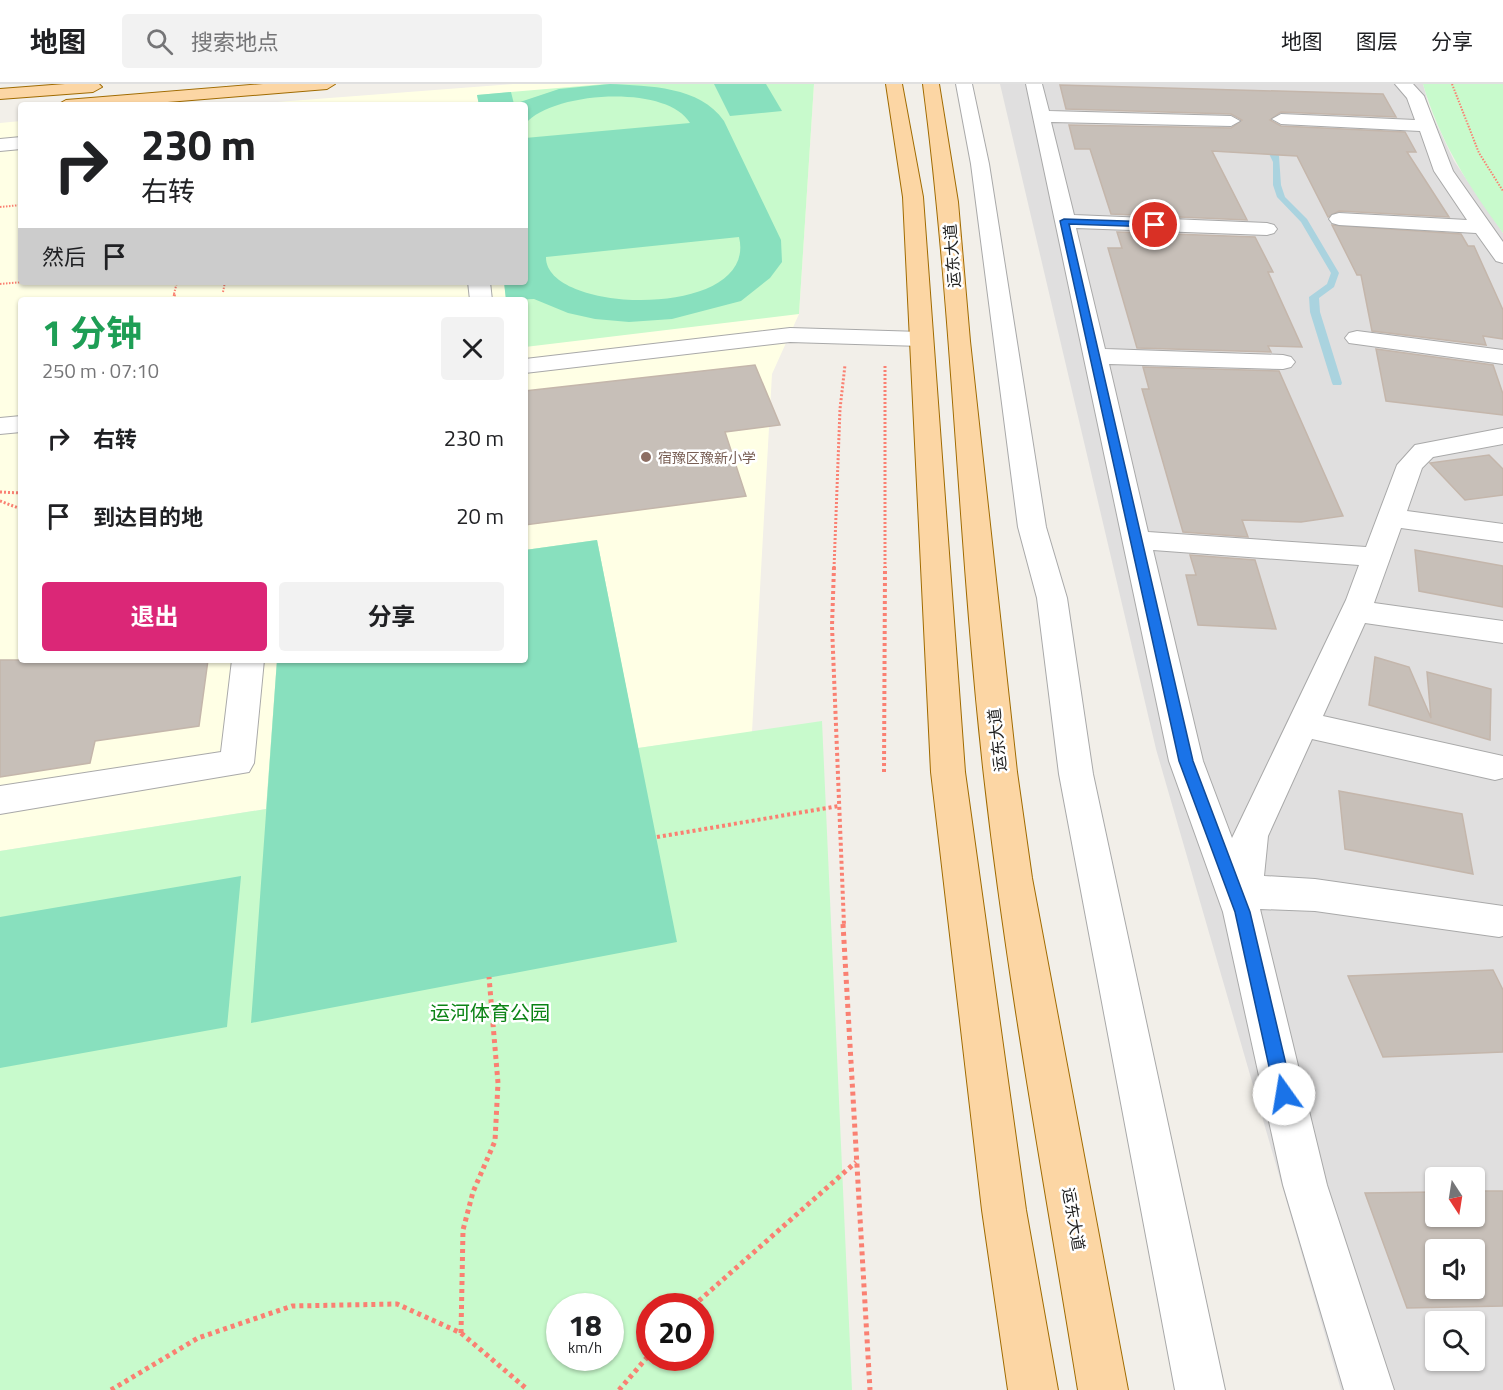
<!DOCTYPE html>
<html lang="zh">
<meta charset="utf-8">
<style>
body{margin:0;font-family:"Titillium Web","Noto Sans SC",sans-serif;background:#f2f2f2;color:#202124;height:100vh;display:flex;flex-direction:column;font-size:22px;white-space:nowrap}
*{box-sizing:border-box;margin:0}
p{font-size:20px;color:#757577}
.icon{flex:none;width:33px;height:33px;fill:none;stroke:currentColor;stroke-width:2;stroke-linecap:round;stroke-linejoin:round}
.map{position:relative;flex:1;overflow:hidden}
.side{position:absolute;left:18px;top:213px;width:510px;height:366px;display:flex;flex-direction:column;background:#fff;border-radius:6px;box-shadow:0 2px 4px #0004}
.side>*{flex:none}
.hud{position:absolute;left:18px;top:18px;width:510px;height:183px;border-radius:6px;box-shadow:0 2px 4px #0004;background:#fff;color:#202124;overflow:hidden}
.needle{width:39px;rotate:168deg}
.fabs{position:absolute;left:1425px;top:1083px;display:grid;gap:12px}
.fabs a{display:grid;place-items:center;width:60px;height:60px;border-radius:6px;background:#fff;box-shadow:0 2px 4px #0004;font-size:30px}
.speed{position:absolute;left:546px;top:1209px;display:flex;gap:12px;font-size:30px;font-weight:700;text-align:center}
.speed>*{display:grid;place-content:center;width:78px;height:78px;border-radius:50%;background:#fff;box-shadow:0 2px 4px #0004;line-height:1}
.speed small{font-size:15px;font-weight:400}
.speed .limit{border:9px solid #d22;background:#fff;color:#111}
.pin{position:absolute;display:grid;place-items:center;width:51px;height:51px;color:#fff;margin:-26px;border:3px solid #fff;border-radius:50%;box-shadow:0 2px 6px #0007}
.me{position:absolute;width:66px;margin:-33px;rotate:347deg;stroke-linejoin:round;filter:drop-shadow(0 0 4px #0008)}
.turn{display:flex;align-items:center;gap:21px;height:126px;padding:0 24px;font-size:27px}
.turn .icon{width:78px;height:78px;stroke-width:2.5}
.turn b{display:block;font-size:42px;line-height:51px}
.then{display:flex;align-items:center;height:57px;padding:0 24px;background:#0003;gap:12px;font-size:22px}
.round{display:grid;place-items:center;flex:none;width:63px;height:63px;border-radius:6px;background:#f2f2f2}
.summary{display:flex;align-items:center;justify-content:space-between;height:102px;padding:0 24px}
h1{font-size:36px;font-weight:700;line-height:45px;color:#1e9e55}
.primary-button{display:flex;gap:12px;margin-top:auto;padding:12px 24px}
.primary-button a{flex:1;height:69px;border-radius:6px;background:#db2777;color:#fff;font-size:24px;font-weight:700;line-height:69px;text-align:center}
.primary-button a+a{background:#f2f2f2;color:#202124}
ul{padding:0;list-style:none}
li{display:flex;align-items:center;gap:18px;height:78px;padding:0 24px}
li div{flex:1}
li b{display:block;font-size:22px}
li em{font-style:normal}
header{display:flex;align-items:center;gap:36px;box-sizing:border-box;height:84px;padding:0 30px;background:#fff;border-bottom:2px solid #e0e0e0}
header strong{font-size:28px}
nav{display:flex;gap:33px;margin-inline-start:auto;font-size:21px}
.search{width:420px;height:54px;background:#f2f2f2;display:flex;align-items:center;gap:15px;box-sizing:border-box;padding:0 21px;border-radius:6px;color:#757577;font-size:22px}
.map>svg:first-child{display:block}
.residential{fill:#e0dfdf;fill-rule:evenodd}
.education{fill:#ffffe5}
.park{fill:#c8facc;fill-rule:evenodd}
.pitch{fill:#88e0be;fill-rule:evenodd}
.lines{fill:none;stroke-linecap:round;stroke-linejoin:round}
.stream{fill:#aad3df;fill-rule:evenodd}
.building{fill:#c7bfb8;stroke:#c4b6ab;stroke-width:1.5;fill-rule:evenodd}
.minor-casing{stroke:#a9a9a9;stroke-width:2}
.major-casing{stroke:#a06b00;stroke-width:2}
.path-far3{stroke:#fa8072;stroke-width:2;stroke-dasharray:1.5 1.5;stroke-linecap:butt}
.path-far2{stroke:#fa8072;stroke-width:3;stroke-dasharray:2 2;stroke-linecap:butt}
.path-far1{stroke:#fa8072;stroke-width:4;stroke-dasharray:3 3;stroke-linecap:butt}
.path{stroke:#fa8072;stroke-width:5;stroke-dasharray:4 4;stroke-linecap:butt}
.minor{fill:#fff;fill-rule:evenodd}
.major{fill:#fcd6a4;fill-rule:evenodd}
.route{fill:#1a73e8;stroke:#114b97;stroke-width:1.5}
.education-dot{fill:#8d6e63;stroke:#fff;stroke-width:2}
.labels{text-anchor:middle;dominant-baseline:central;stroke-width:5;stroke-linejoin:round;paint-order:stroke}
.far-education-label{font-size:14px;fill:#785e54;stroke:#fff;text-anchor:start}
.street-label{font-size:16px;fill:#222;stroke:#fff}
.near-park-label{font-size:20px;fill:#0c8416;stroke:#fff}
</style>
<header>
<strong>地图</strong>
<div class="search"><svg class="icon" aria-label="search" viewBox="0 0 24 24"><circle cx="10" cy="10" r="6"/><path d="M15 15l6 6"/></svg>搜索地点</div>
<nav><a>地图</a><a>图层</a><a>分享</a></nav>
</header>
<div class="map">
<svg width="1503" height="1306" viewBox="0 0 1503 1306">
<rect width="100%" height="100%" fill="#f2efe9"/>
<!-- residential -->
<path class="residential" d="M1000,0H1423L1430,26L1454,77L1503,149V1306H1341L1156,665ZM1436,1094H1474V1132H1436ZM1436,1166H1474V1204H1436ZM1436,1238H1474V1276H1436Z"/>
<!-- education -->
<polygon class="education" points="513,0 814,0 799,230 772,290 752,648 638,664 597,456 525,466 525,216 21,216 21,576 277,576 266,725 0,767 0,39 21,37 21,198 525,198 525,21 236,21"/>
<!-- park -->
<g class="park">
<polygon points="605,0 814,0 799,230 525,263 525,216 506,216 504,198 525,198 525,21 479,21 477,11"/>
<path d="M1423,0H1503V149C1469,103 1439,56 1423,0Z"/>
<path d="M597,456L638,664L822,637L852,1306H0V767L266,725L277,576H525V466ZM560,1222H610V1274H560ZM650,1222H700V1274H650Z"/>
</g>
<!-- pitch -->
<g class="pitch">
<path d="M610,0C649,2 700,2 724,37L781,156L782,178L770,194L741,217L672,235L629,238L595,235L568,229L534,215L506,216L504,198H525V54L690,39C668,0 552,7 525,40V21H479L477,11L511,8L514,20L559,5ZM739,153C759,236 545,231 546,173Z"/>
<polygon points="714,0 766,0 782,27 730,32"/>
<polygon points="597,456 677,858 251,939 277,576 525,576 525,466"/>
<polygon points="241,792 227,943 0,984 0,833"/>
</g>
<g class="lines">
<!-- stream -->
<polygon class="stream" points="1263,57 1269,57 1279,72 1281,101 1285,113 1307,135 1339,189 1334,203 1319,214 1320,228 1342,299 1341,301 1333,301 1332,299 1310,228 1309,213 1327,200 1331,189 1301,138 1277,113 1273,101 1273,78"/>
</g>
<!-- building -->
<g class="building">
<polygon points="1060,1 1383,10 1396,33 1281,28 1270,36 1281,42 1405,48 1416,68 1407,68 1449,133 1339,127 1328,133 1297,72 1212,67 1247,136 1111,130 1090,65 1075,65 1069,41 1231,44 1242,36 1231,30 1066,25"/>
<polygon points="1332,141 1461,150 1468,162 1474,162 1503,226 1503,255 1483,252 1486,261 1372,247 1361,191 1357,191"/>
<polygon points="1117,148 1255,153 1273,188 1268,188 1302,263 1268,262 1271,268 1137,264 1108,164 1122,164"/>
<polygon points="1376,265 1493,281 1503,310 1503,331 1386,317"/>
<polygon points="755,281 780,341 725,348 746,412 525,441 525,307"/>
<polygon points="1143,283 1279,287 1343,432 1301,438 1242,436 1248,453 1183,448 1142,305 1149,305"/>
<polygon points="1489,371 1503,385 1503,411 1465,416 1430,379"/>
<polygon points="1415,466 1503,482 1503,523 1419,507"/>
<polygon points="1190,471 1255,476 1276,545 1198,541 1186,491 1196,491"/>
<polygon points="1375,573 1409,583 1431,634 1427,588 1491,605 1490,656 1369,621"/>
<polygon points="0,576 208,576 199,642 95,657 90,679 0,693"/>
<polygon points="1339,707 1462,730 1473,790 1345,765"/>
<polygon points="1493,886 1503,906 1503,968 1383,973 1348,892"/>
<path d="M1474,1107H1503V1222L1407,1224L1365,1109L1436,1108V1132H1474ZM1436,1166H1474V1204H1436Z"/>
</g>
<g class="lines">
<!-- minor casing -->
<g class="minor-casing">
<g id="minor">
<polygon points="956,0 972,0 989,80 1046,443 1067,514 1093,690 1225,1306 1175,1306 1059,690 1037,514 1018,443 971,80"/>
<path d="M1026,0H1042L1049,27L1231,32L1240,37L1231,42L1051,38L1074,131L1267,139L1274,141L1277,145L1274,149L1267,151L1076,144L1105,265L1283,271L1291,273L1295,278L1291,283L1283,285L1109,280L1148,448L1366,463L1397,381L1415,361L1503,344V360L1433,373L1422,384L1407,427L1503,440V458L1401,444L1374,519L1503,537V559L1365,539L1323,632L1503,672V694L1495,696L1312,655L1268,752L1264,792L1315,795L1503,822V852L1499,853L1315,827L1260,825L1327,1101L1394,1306H1344L1283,1101L1223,828L1169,677ZM1153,466L1359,481L1346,516L1232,754L1203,677Z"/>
<polygon points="1395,0 1413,0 1424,12 1453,87 1503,158 1503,179 1496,177 1476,149 1339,141 1332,139 1329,135 1332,131 1339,129 1467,136 1434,87 1420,47 1281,40 1272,35 1281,30 1415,36 1407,14"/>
<polygon points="21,53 21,65 0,67 0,55"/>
<polygon points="468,198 490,198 492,216 470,216"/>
<polygon points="790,244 921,248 929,250 933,255 929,260 921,262 790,258 525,289 525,275"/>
<polygon points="1357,247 1503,266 1503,280 1349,259 1345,254 1349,249"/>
<polygon points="21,332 21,348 0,350 0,334"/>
<polygon points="232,576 264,576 254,679 249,688 0,730 0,702 221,668"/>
</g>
</g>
<!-- major casing -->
<g class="major-casing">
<g id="major">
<polygon points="65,0 99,0 102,3 93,8 0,15 0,5"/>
<polygon points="263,0 335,0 327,5 131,21 57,21 66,16"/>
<polygon points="886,0 902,0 923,113 965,688 1026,1126 1058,1306 1008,1306 982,1126 931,688 903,113"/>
<path d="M923,0H939L958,118L970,257L1017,688L1032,794L1128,1306H1078C1045,1102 1007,897 984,692C958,462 953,229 923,0Z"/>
</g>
</g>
<!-- path-far3 -->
<g class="path-far3">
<polyline points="1452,0 1479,69 1503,107"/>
<polyline points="0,123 21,121"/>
<polyline points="0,200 23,198"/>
<polyline points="223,208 225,198"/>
<polyline points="174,210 177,198"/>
</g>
<!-- path-far2 -->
<g class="path-far2">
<polyline points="173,216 175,209"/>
<polyline points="0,408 21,409"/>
<polyline points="0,417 21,425"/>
<polyline points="834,484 840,325 845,281"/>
<polyline points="885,484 885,282"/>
</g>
<!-- path-far1 -->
<g class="path-far1">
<polyline points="834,483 832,542 844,841"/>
<polyline points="884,688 885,483"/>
<polyline points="657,753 839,722"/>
</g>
<!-- path -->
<g class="path">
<polyline points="843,840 870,1306"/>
<polyline points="693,1222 856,1078"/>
<polyline points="461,1249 463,1146 473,1108 495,1057 498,999 489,893"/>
<polyline points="111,1306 198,1254 292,1222 397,1220 461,1249 528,1306"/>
<polyline points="619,1306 650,1270"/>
</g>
<!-- minor -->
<use href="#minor" class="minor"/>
<!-- major -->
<use href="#major" class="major"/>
</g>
<!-- route -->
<polygon class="route" points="1064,135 1155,138 1159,141 1155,143 1069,140 1193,677 1250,828 1293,1010 1290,1016 1284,1019 1278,1016 1275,1010 1235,828 1179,677 1060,137"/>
<!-- markers -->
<circle class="education-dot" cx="646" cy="373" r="6"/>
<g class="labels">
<!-- far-education labels -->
<g class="far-education-label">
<text x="658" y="373">宿豫区豫新小学</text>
</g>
<!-- street labels -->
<g class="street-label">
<text transform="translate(952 172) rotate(-94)">运东大道</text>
<text transform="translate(997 656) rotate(-96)">运东大道</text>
<text transform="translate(1074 1135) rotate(80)">运东大道</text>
</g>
<!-- near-park labels -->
<g class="near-park-label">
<text x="490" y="928">运河体育公园</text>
</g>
</g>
</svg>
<div class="fabs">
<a><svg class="needle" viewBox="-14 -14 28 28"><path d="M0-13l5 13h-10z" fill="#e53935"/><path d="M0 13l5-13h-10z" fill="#757577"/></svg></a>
<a><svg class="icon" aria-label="sound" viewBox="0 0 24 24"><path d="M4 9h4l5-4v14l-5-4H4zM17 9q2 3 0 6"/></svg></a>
<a><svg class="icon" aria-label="search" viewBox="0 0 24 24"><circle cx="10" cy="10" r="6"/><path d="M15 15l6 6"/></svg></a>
</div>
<div class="speed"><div>18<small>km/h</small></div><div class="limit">20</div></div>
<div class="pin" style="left:1155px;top:141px;background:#d93025"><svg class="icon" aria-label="arrive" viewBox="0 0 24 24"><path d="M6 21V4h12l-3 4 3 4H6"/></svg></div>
<svg class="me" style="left:1284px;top:1010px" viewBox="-20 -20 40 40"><circle r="19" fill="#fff"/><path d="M0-13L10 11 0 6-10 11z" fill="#1a73e8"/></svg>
<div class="hud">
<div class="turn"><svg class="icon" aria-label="right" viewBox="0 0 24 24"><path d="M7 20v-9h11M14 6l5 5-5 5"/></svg><div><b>230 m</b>右转</div></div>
<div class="then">然后<svg class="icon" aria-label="arrive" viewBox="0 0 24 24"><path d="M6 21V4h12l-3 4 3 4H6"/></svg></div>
</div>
<section class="side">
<div class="summary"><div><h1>1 分钟</h1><p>250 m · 07:10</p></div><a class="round"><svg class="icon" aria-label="close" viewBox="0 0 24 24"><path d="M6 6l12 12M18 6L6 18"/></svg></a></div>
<ul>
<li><svg class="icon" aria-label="right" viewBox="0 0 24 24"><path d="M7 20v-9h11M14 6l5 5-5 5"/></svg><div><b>右转</b></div><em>230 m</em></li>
<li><svg class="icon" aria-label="arrive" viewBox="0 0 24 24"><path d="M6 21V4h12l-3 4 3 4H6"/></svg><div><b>到达目的地</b></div><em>20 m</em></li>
</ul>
<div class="primary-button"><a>退出</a><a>分享</a></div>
</section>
</div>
